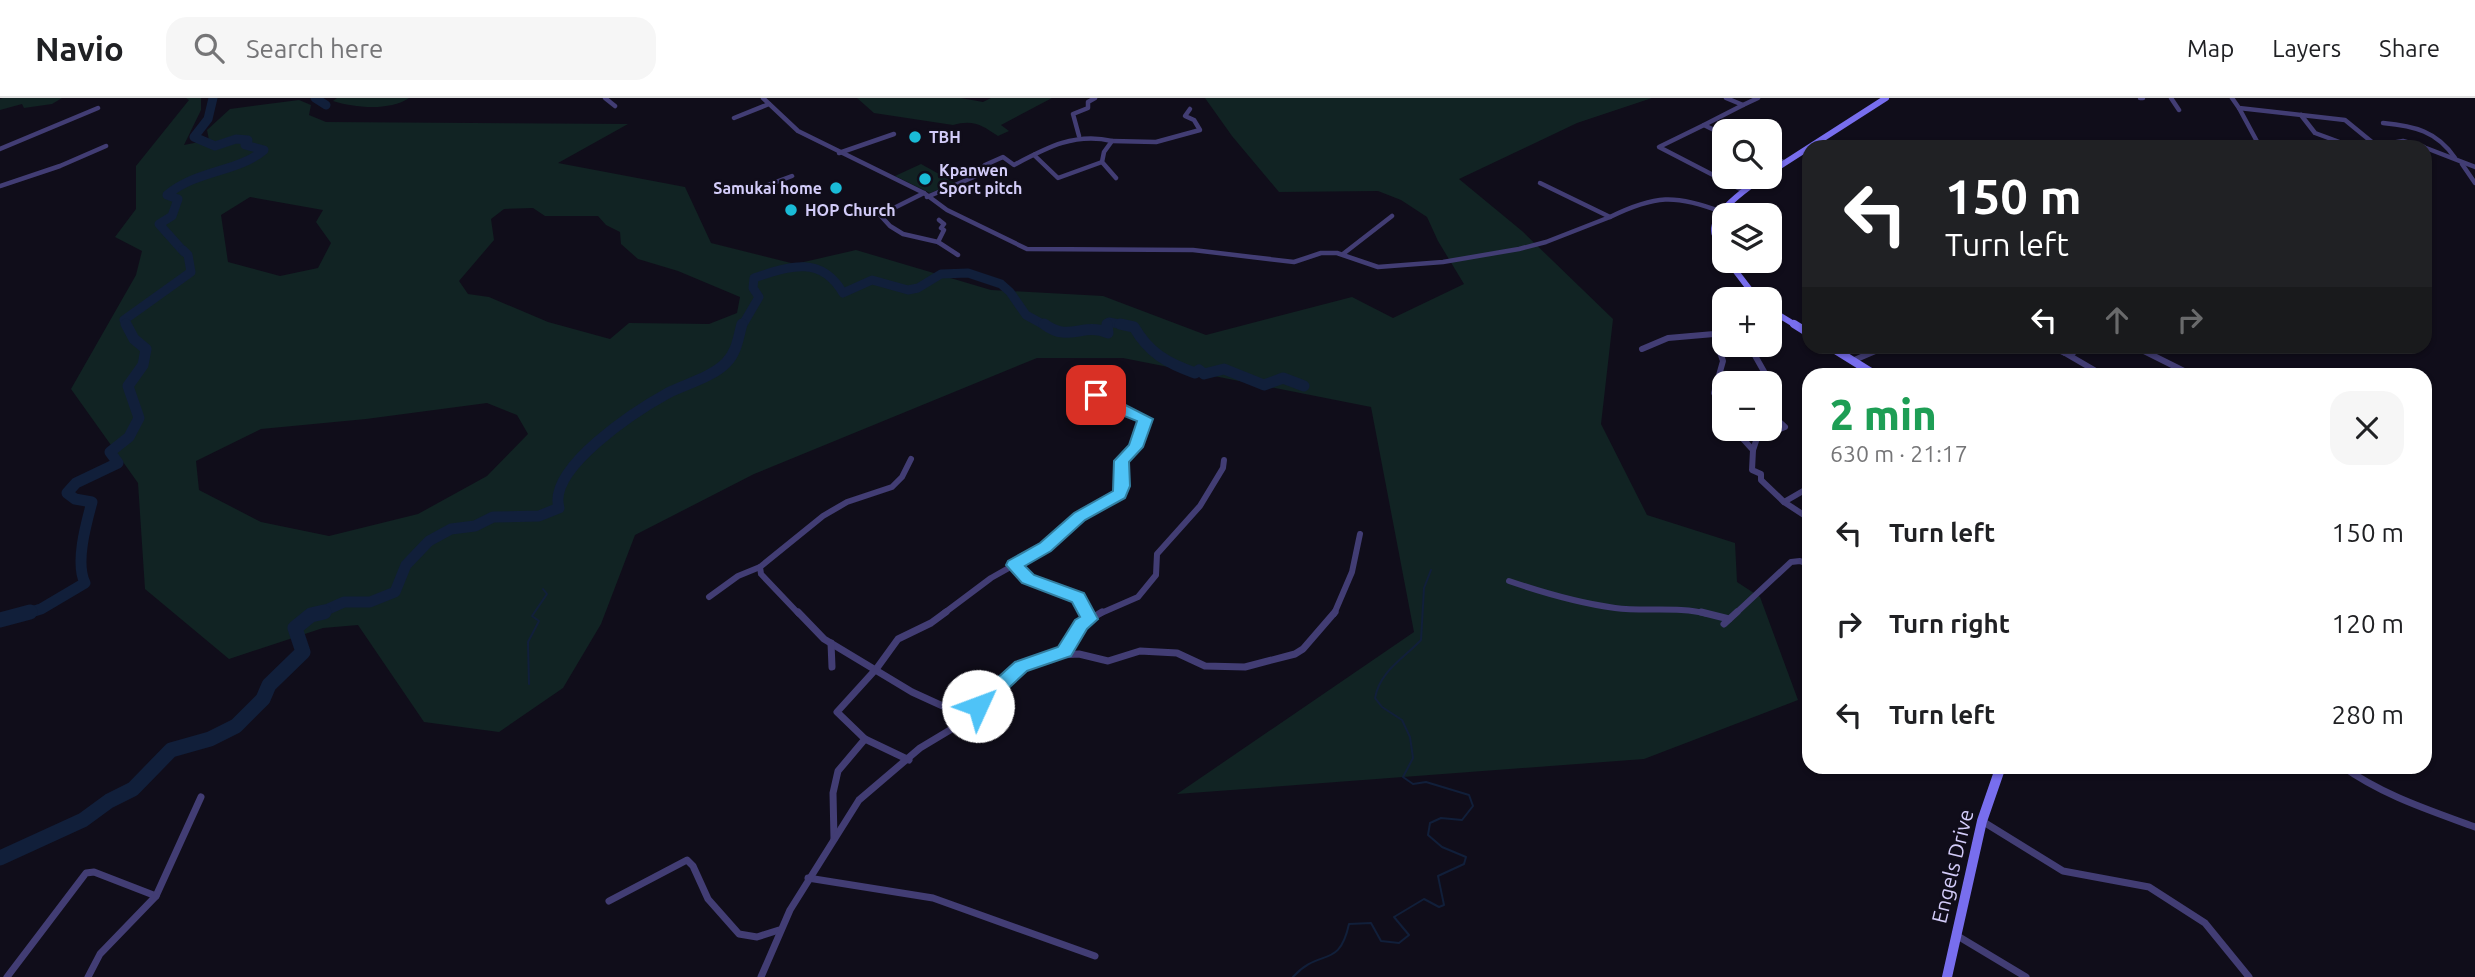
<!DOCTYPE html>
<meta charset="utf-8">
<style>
body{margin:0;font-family:Ubuntu,sans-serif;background:#f6f6f6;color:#202124;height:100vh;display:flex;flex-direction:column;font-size:26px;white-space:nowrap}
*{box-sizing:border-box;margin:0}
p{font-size:23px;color:#757577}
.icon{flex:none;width:38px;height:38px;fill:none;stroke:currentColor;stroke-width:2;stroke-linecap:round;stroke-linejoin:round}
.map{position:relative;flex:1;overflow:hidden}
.details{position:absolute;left:1802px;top:270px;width:630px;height:406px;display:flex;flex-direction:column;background:#fff;border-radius:21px;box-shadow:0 2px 5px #0004}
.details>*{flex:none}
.guide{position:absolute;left:1802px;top:42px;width:630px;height:214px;border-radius:21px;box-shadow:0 2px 5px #0004;background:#202124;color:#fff;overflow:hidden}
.fabs{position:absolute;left:1712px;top:21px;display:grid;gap:14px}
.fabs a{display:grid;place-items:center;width:70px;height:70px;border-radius:14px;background:#fff;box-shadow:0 2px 5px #0004;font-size:35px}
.pin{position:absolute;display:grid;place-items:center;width:60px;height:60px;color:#fff;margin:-30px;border-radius:14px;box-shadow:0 4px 10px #0006}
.me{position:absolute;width:77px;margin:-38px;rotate:47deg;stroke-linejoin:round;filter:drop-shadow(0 0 5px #0008)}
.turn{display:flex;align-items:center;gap:24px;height:147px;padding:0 28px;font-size:32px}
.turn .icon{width:91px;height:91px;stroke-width:2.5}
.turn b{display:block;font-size:49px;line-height:60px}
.lanes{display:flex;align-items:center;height:66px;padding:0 28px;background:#0003;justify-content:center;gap:35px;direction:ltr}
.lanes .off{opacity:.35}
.round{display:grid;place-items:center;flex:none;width:74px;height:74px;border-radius:21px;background:#f6f6f6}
.headline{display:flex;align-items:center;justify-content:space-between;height:119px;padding:0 28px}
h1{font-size:42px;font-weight:800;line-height:52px;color:#1e9e55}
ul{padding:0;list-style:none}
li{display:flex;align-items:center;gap:21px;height:91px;padding:0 28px}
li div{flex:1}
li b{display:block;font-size:26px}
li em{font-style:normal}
header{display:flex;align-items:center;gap:42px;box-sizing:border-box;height:98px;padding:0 35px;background:#fff;border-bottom:2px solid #e0e0e0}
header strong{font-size:33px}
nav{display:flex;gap:38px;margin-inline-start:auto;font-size:24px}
.search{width:490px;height:63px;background:#f6f6f6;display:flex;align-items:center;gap:18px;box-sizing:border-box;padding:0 24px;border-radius:21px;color:#757577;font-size:26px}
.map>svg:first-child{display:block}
.green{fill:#112323;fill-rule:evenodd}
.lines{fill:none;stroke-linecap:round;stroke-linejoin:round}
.stream{stroke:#111f3a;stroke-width:2}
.river-far2{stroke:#111f3a;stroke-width:9}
.river-far1{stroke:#111f3a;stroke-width:11}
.river{stroke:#111f3a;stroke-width:15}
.street-far2{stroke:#423d74;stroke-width:4.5}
.street-far1{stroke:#423d74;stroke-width:6}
.street{stroke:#423d74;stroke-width:7}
.secondary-far2{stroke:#786eee;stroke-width:6}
.secondary-far1{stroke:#786eee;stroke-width:8}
.secondary{stroke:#786eee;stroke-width:10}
.route{fill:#4fc3f7;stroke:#337fa1;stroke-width:2}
.poi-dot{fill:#1abbd7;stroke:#100d1a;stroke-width:2.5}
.labels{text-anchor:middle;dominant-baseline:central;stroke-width:5;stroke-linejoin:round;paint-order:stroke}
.far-poi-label{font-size:16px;font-weight:bold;fill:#d3ccf9;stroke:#100d1a;text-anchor:start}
.near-street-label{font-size:21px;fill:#d3ccf9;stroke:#100d1a}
</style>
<header>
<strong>Navio</strong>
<div class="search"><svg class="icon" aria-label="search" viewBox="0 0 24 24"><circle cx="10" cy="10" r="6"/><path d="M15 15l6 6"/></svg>Search here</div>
<nav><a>Map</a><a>Layers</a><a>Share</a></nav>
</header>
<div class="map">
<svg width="2475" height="879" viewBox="0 0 2475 879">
<rect width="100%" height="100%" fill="#100d1a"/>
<!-- green -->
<g class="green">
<polygon points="62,0 52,6 24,10 22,6 0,12 0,1 3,0"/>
<path d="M186,0H201V12L184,47L209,42L207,32L230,11L299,2L311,7L309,17L326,24L628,26L558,65L685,89L711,145L795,166L856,152L991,192L1103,198L1206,237L1352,199L1393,220L1464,186L1438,143L1427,119L1401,102L1378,93L1279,94L1232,38L1205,0H1652L1577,25L1459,81L1522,133L1613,221L1601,326L1647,417L1735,445L1737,484L1760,499L1798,602L1644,661L1177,696L1414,534L1371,309L1123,260H1037L754,376L635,437L601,526L563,590L499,634L424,624L358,527L323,530L229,561L145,491L138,385L71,291L136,177L142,153L115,139L136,111V68L189,2ZM250,99L323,112L316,124L331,145L318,170L280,178L228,164L221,117ZM533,110L545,118H598L606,127L620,134L621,146L638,161L678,173L740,199L737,215L709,226L629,225L610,241L548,224L489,199L468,196L459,183L494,142L491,121L504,111ZM487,305L517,317L528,336L487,378L418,416L329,438L261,424L199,392L196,363L261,331L366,321Z"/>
<path d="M337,0H409C390,13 355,10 333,3Z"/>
<path d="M857,0H961L983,4L991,0H1052L1001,27L1009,33L998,38C982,27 973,21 953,27L874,15Z"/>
<polygon points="921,66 955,85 930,95 895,78"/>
</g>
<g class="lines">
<!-- stream -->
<g class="stream">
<polyline points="529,586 528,544 539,523 532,518 547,496 543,491"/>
<path d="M1293,879C1320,849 1339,872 1349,826L1371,825L1381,843L1399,845L1409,837L1394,819L1424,801L1439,809L1444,807L1438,778L1464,766L1466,759L1442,749L1428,737L1430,725L1441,720L1462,722L1473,708L1469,697L1426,684L1413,686L1403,679L1413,660L1410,639L1402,622L1382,609L1375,600C1380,573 1403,561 1421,542L1424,490L1431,472"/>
</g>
<!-- river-far2 -->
<g class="river-far2">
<polyline points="315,0 326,7"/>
<path d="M184,154L159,126L172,118L178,101L167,97C196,72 239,74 264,52L245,47L248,42L236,41L215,48L194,39L208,21L213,0"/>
<polyline points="127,228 124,222 191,174 188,157 183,152"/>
<path d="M742,228L759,199L753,190L754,180C790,168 821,157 843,195L872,182L908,192L918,190L941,176L968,175L1001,186L1010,194L1026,217L1046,228"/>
<polyline points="1106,228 1109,224 1129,228"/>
</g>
<!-- river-far1 -->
<g class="river-far1">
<path d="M1044,226C1069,245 1083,224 1108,235L1107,226"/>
<path d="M1120,226L1134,229C1149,255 1167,265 1195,275L1199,272L1204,276L1224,271L1264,287L1283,280L1304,288"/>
<path d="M24,516L41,511L85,485C75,465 86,426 92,404L75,401L67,395L76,385L118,365L110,354L129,339L139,320L128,288L143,267L146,251L134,241L126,226"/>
<path d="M317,516L344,504H370L395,494L406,467L429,443L451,431L475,428L493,419L539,418L559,410C547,370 637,312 668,295C686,286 712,279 726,265C737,254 738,240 742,226"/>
</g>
<!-- river -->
<g class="river">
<polyline points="0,522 30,514"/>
<polyline points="0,760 83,722 109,703 133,691 171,652 210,641 236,628 263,601 269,587 303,554 295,530 311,517 324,514"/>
</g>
<!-- street-far2 -->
<g class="street-far2">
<polyline points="605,0 615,8"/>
<polyline points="763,0 798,33 924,95 947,112 1027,151 1193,152 1294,164 1321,155 1337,155 1378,169 1443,164 1519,151 1546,144 1610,119"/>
<polyline points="2140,0 2143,0"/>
<polyline points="2171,0 2179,12"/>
<polyline points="2232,0 2239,10 2345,22 2378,49"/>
<polyline points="1743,7 1758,0"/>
<polyline points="2239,10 2260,49"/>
<polyline points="2301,17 2315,35 2353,49"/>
<polyline points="734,20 769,6"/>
<path d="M2383,25C2414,28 2437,33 2455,60"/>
<polyline points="1704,27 1659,49 1744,93"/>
<polyline points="1724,37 1704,27 1743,7 1726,0"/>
<polyline points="1079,38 1073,16 1088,10 1088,4 1095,0"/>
<polyline points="1112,43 1156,44 1200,32 1194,22 1185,18 1190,11"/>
<polyline points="2368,49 2403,43 2424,49"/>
<polyline points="2426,50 2475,69"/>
<polyline points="0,51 98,10"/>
<polyline points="839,55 894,36"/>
<polyline points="1034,57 1058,80 1102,64"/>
<polyline points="1769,58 1784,64"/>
<polyline points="2462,66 2475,85"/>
<path d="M1540,85L1610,119C1655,97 1675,96 1722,114"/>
<polyline points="0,88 60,68 106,48"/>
<polyline points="752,93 792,78"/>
<polyline points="924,95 880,117 890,128 903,136 938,144"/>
<path d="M927,99L976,78L985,67L1003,59L1014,67C1046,50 1075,34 1112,43L1104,54L1102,64L1116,80"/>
<polyline points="939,122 944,126 941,130 944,132 938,144 958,157"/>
<polyline points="1343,156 1392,118"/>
</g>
<!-- street-far1 -->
<g class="street-far1">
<polyline points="1714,236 1723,263 1714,295 1724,312"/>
<polyline points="1749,247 1779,300 1773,318 1785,329 1757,340 1753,352"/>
<polyline points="2051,248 2065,255 2073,255 2078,248"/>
<polyline points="2134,248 2190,276"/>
<polyline points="2229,248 2237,250"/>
<polyline points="1642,251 1668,240 1714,236 1724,232"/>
<polyline points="2065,255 2101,276"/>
<polyline points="1852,263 1887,248"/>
<polyline points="1734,331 1753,352 1752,372 1761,376 1761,382 1784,404 1810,421"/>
<polyline points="1784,404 1810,389"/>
<polyline points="1014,467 1028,481 1078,500 1087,516"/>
<path d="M1509,483C1544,495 1579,505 1615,510C1646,514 1678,508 1708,516"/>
<polyline points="709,499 738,478 760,469"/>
<polyline points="799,516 761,476 760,469 823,418 847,404 892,389 902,379 911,361"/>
<polyline points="943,516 991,480 1046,449 1080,419 1119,396 1123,388 1121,363 1136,349 1145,321 1104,305 1079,289"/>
<polyline points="1099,516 1138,499 1156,477 1157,456 1200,408 1223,370 1224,362"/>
<polyline points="1334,516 1352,474 1360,436"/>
<polyline points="1735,516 1791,464 1800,463 1810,467"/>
</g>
<!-- street -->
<g class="street">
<polyline points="798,514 824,541 912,594 958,615 962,623"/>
<polyline points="1086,514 1090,521"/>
<polyline points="1701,514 1729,521"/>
<polyline points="1724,526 1737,514"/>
<polyline points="831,545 832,569"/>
<polyline points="1061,557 1079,556 1108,563 1140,553 1177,555 1205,568 1245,569 1295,556 1303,551 1335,514"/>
<polyline points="909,662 865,641 837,614 877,570 898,541 931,525 946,514"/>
<path d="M2342,668C2382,697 2429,712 2475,729"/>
<polyline points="1982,723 2063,773 2149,789 2205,825 2249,879"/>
<polyline points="834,741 833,695 838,673 865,641"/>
<polyline points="808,780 933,800 1095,858"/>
<polyline points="609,803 687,762 693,768 708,801 739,836 757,839 779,832"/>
<polyline points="1956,837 2026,879"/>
<polyline points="7,879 86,775 94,774 156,798"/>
<polyline points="88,879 100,856 156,798 201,699"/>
<polyline points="761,879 790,812 859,702 920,650 955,629 1021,568 1065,553 1081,527 1102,514"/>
</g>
<!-- secondary-far2 -->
<g class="secondary-far2">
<polyline points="1769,75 1886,0"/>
<path d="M1724,153C1721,147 1714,140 1714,133C1713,113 1749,89 1763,79"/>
<polyline points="1728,163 1757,201"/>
<polyline points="1769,211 1797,228"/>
</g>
<!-- secondary-far1 -->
<g class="secondary-far1">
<polyline points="1794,226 1810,236"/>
<polyline points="1829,248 1874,276"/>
</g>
<!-- secondary -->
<polyline class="secondary" points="1947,879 1982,723 2001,668"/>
</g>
<!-- route -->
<polygon class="route" points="1096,292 1153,321 1143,349 1129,364 1130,388 1125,400 1085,422 1051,453 1025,468 1034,477 1084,495 1098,521 1087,531 1071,558 1027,573 984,613 972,613 969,608 972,603 1015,564 1058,549 1075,522 1080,519 1072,504 1022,485 1006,467 1008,463 1040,445 1074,415 1113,393 1114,363 1129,347 1137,323 1099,308 1089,297"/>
<!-- markers -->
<g class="poi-dot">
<circle cx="915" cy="39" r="7"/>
<circle cx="925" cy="81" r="7"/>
<circle cx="836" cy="90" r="7"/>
<circle cx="791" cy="112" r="7"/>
</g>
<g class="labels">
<!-- far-poi labels -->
<g class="far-poi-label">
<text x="929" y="39">TBH</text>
<text x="939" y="72">Kpanwen<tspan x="939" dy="18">Sport pitch</tspan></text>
<text x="822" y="90" text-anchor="end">Samukai home</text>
<text x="805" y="112">HOP Church</text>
</g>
<!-- near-street labels -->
<g class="near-street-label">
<text transform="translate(1952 768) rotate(-76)">Engels Drive</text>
</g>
</g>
</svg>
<div class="fabs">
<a><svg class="icon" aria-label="search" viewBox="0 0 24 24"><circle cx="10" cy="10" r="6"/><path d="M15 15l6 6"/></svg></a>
<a><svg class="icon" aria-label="layers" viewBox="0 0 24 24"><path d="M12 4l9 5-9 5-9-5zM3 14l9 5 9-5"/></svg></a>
<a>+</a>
<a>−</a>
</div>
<div class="pin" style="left:1096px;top:297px;background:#d93025"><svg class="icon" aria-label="arrive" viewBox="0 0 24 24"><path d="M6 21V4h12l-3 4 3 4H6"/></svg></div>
<svg class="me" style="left:978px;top:608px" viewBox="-20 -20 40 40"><circle r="19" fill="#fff"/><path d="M0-13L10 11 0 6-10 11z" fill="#4fc3f7"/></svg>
<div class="guide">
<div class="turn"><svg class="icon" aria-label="left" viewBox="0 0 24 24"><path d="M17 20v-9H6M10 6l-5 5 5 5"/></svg><div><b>150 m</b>Turn left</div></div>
<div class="lanes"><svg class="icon" aria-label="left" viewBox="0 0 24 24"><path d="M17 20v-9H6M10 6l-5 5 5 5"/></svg><svg class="icon off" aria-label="ahead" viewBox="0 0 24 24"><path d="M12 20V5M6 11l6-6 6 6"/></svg><svg class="icon off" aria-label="right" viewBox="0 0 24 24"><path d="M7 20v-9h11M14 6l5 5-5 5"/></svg></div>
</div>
<section class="details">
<div class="headline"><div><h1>2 min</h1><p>630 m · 21:17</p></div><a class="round"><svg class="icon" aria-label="close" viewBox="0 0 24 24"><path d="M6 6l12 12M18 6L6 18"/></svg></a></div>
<ul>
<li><svg class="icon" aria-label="left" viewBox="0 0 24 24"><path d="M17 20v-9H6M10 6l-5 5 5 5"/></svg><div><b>Turn left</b></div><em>150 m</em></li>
<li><svg class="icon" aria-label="right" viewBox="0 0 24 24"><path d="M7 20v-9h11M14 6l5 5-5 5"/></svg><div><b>Turn right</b></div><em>120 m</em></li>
<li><svg class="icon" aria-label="left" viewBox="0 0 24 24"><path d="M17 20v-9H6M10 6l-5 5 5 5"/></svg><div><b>Turn left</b></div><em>280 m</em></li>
</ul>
</section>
</div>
